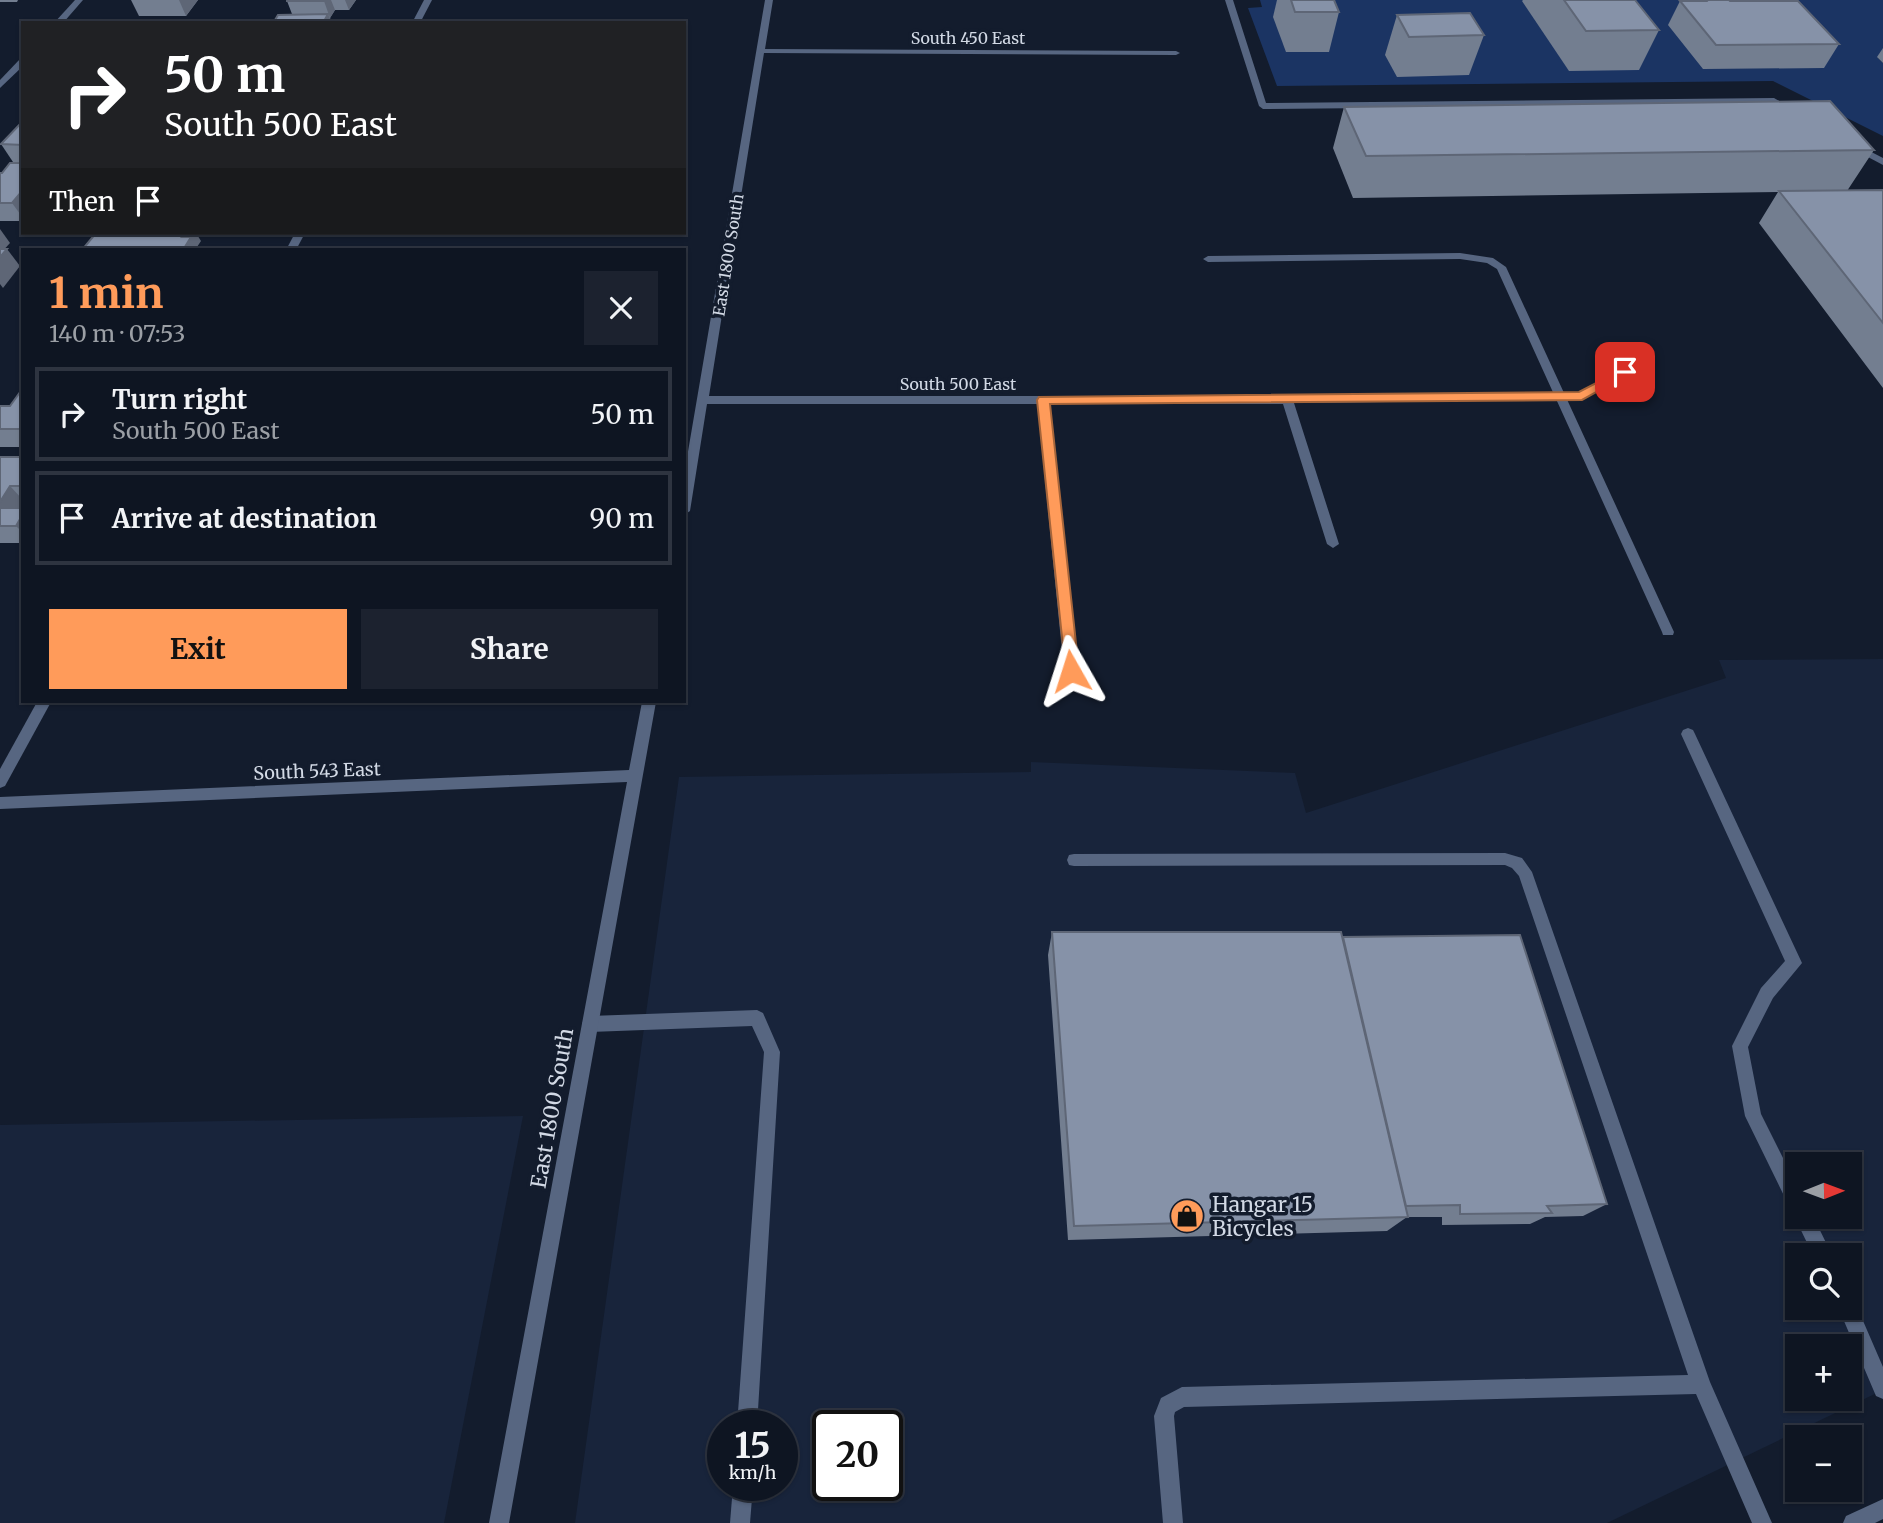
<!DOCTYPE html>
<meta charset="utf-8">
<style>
body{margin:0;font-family:Merriweather,serif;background:#1c222f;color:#f1f3f6;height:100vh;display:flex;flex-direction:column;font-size:26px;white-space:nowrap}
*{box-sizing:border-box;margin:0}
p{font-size:23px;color:#9b9fa5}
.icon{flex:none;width:38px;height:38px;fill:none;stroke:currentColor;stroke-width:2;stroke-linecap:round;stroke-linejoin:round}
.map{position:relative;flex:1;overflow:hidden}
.sheet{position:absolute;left:21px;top:248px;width:665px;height:455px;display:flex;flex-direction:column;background:#0e1522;border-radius:0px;box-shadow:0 2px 5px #0004,0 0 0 2px #2e3440}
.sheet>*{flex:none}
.top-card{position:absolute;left:21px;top:21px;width:665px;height:214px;border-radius:0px;box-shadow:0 2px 5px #0004,0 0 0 2px #2e3440;background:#202124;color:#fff;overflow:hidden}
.needle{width:46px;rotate:89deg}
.buttons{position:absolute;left:1785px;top:1152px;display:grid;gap:14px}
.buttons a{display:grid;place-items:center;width:77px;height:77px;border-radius:0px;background:#0e1522;box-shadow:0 2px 5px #0004,0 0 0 2px #2e3440;font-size:35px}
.speed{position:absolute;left:707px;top:1410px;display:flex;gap:14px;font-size:35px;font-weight:700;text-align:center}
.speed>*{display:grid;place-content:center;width:91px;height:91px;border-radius:50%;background:#0e1522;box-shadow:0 2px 5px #0004,0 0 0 2px #2e3440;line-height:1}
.speed small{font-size:18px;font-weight:400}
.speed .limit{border:4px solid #111;border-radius:10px;background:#fff;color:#111}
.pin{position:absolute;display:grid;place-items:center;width:60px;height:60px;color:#fff;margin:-30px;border-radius:14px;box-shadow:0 4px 10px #0006}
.me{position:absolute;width:77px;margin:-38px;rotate:354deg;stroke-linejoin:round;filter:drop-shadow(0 0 5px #0008)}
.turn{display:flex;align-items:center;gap:24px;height:147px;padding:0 28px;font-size:32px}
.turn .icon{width:91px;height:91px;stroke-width:2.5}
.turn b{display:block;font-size:49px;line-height:60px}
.then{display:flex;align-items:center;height:66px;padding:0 28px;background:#0003;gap:14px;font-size:26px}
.round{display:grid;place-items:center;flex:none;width:74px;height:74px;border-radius:0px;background:#1c222f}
.overview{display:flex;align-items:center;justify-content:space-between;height:119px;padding:0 28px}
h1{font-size:42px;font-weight:700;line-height:52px;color:#ff9b5a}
.action{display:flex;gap:14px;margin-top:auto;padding:14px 28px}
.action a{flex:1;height:80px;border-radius:0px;background:#ff9b5a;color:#111;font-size:28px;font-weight:700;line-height:80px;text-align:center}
.action a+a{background:#1c222f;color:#f1f3f6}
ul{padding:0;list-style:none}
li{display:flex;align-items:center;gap:21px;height:94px;margin:0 14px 10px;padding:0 14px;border:4px solid #2e3440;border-radius:0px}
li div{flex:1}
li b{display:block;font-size:26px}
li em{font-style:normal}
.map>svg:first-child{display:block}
.built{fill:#18243b;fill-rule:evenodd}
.green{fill:#1b3463}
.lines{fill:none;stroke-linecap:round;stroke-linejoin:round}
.service{fill:#576681;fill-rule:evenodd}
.minor{fill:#576681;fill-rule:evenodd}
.wall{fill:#737e90}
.shaded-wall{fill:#5e6676}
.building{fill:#8692a8;stroke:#5e6676;stroke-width:2}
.route{fill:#ff9b5a;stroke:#a6653a;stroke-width:2}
.labels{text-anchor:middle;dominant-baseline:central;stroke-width:7;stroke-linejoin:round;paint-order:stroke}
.far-street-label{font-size:16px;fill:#d2d9e5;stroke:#131c2d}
.street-label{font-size:18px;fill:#d2d9e5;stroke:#131c2d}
.near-street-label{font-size:21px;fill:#d2d9e5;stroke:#131c2d}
.near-poi-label{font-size:21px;fill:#d2d9e5;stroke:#131c2d;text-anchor:start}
</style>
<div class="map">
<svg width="1883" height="1523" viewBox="0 0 1883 1523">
<rect width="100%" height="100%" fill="#131c2d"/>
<!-- built -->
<g class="built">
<path d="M1883,659V1390L1607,1523H575L679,777L1031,772V762L1295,773L1306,813L1726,678L1719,660ZM1797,1164H1850V1216H1797ZM1797,1255H1850V1307H1797ZM1797,1346H1850V1398H1797ZM723,1426H782V1486H723ZM828,1426H887V1486H828Z"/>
<polygon points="523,1116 444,1523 0,1523 0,1125"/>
</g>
<!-- green -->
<polygon class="green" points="1260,0 1883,0 1883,57 1878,58 1883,63 1883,136 1773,81 1277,86 1248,8 1262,7"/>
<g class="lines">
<!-- service -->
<g class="service">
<polygon points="1225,0 1233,0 1266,103 1774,98 1794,110 1787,112 1772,104 1263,109 1259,106"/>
<polygon points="1854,143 1883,158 1883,165 1851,148 1850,146"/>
<polygon points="1460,253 1493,258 1506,267 1674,632 1673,635 1663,635 1662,632 1497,269 1487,263 1460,259 1208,262 1203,259 1208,256"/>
<polygon points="1043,396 1049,400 1078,671 1071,676 1064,671 1037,400"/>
<polygon points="1688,728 1693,730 1695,734 1802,963 1773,998 1748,1047 1761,1114 1797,1186 1797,1216 1813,1216 1832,1255 1813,1255 1794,1216 1796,1212 1791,1210 1745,1116 1732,1046 1761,988 1785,961 1681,734 1683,730"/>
<polygon points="1505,853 1522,858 1532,872 1710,1382 1772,1523 1752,1523 1696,1394 1184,1407 1175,1412 1174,1416 1183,1523 1163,1523 1154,1416 1161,1398 1182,1387 1688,1375 1519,876 1512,868 1505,865 1074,866 1069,865 1067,860 1069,855 1074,854"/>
<polygon points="757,1010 763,1013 780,1052 757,1426 737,1426 764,1052 752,1026 590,1032 584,1029 582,1024 584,1019 590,1016"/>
<polygon points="1850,1299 1854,1300 1883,1367 1883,1399 1876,1396 1838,1307 1850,1307"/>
<polygon points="733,1486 753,1486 750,1523 730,1523"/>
<polygon points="1883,1499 1883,1519 1875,1523 1843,1523 1846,1516"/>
</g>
<!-- minor -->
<g class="minor">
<polygon points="75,0 83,0 63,23 54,23"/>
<polygon points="424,0 432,0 420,23 412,23"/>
<polygon points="765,0 773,0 765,49 1176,51 1180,53 1176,55 764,53 709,396 1287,396 1580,392 1621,370 1625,369 1630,372 1582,400 1294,403 1339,544 1333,548 1327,544 1283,404 707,404 690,511 684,515 684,475"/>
<polygon points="20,59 23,59 23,66 0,88 0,80"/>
<polygon points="295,233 305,233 296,250 286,250"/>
<polygon points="37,702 51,702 5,786 0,788 0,769"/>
<polygon points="642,702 656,702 509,1523 489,1523 627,782 0,809 0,797 629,770"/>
</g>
</g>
<!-- wall -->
<g class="wall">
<polygon points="0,0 18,0 17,2 0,2"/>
<polygon points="131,0 198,0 186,16 139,16"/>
<polygon points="287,0 356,0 349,10 335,10 330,18 332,23 258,23 275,20 292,14 287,1"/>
<polygon points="1277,0 1334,0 1339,12 1329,52 1286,52 1273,17"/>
<polygon points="1523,0 1635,0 1659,30 1639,70 1569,71 1522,1"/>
<polygon points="1695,0 1729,0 1839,44 1824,68 1703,69 1668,25 1680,1 1694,1"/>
<polygon points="1397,15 1484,35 1469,75 1397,77 1385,55"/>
<polygon points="1883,48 1883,63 1877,57"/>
<polygon points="1344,107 1874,150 1847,191 1883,190 1883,388 1759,223 1778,192 1353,198 1333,148"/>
<polygon points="23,121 23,162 13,162 1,144"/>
<polygon points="23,163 23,221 0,221 0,173"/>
<polygon points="23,388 23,447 0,447 0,406 10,406"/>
<rect x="0" y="457" width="23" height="86"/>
<polygon points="1052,932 1343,937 1607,1204 1583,1216 1545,1217 1530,1224 1442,1225 1442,1217 1407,1217 1387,1231 1068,1240 1048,955"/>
</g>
<!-- shaded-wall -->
<g class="shaded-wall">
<polygon points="179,0 198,0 186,16"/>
<polygon points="324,0 331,0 335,10 330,18 324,1"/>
<polygon points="345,0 356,0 349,10"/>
<polygon points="328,14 332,23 323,23"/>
<polygon points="23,190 23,218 12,203"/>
<polygon points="0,229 10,243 0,254"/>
<polygon points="185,233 196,233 201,241 197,247 199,250 183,250 182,237"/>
<polygon points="7,249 20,266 3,288 0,284 0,257"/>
<polygon points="10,486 23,500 23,508 12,525 0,512 0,502"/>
<polygon points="23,514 23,533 16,526"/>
</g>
<!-- building -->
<g class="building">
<rect x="287" y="0" width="37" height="1"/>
<polygon points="1291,0 1334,0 1339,12 1295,12"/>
<polygon points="1564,0 1635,0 1659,30 1586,31"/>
<polygon points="1705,0 1729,0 1730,1 1798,1 1839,44 1716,45 1680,1 1706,1"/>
<polygon points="1470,13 1484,35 1409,37 1397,15"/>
<polygon points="328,14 323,23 258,23 259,21 275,20 278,15"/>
<polygon points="133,21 171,21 170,23 131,23"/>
<polygon points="1830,101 1874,150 1366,156 1344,107"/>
<polygon points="23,121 23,145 1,144"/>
<polygon points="10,163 23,163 23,190 12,203 0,203 0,173 2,173"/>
<polygon points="1883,190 1883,323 1779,191"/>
<polygon points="96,233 185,233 182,237 191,237 183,250 82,250"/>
<polygon points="0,249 7,249 0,257"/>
<polygon points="23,388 23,429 0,429 0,406 10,406"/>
<polygon points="0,457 23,457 23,486 10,486 0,502"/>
<polygon points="0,508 23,508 23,514 16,526 0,526"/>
<polygon points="1052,932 1341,932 1408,1217 1074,1226"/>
<polygon points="1520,935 1607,1204 1547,1206 1552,1213 1460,1214 1460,1205 1406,1206 1343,937"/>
</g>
<!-- route -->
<polygon class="route" points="1625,368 1629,369 1629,374 1582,400 1050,404 1079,671 1071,677 1066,675 1037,400 1039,397 1579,392"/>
<!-- icons -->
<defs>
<g id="shop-disc" transform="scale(1.75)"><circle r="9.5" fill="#ff9b5a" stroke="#131c2d"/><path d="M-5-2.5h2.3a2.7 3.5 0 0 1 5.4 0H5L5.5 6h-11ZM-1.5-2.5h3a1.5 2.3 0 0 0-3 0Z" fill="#111"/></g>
</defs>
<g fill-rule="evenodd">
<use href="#shop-disc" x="1187" y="1216"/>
</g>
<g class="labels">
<!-- far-street labels -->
<g class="far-street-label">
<text x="968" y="38">South 450 East</text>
<text transform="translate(728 255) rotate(-81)">East 1800 South</text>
<text x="958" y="384">South 500 East</text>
</g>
<!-- street labels -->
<g class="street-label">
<text transform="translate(317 771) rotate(-2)">South 543 East</text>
</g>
<!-- near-street labels -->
<g class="near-street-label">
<text transform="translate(552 1108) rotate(-80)">East 1800 South</text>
</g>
<!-- near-poi labels -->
<g class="near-poi-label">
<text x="1212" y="1204">Hangar 15<tspan x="1212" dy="24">Bicycles</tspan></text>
</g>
</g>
</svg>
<div class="buttons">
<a><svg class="needle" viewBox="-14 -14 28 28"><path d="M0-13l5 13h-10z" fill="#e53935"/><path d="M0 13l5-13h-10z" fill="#9b9fa5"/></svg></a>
<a><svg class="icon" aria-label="search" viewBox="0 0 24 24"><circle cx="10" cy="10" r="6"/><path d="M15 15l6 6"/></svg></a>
<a>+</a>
<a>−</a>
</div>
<div class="speed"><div>15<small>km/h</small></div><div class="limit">20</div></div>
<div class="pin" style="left:1625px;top:372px;background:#d93025"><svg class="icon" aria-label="arrive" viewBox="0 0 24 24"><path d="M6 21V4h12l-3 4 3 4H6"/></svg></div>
<svg class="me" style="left:1071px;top:671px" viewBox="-20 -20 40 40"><path d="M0-17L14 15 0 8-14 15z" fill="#ff9b5a" stroke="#fff" stroke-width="4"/></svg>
<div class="top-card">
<div class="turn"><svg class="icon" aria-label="right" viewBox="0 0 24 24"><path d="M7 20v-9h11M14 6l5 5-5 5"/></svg><div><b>50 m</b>South 500 East</div></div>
<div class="then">Then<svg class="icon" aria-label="arrive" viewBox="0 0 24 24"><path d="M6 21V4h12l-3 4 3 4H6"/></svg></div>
</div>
<section class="sheet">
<div class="overview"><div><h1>1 min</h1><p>140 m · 07:53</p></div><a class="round"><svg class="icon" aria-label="close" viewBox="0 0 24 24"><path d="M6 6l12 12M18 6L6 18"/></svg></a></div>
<ul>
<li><svg class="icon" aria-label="right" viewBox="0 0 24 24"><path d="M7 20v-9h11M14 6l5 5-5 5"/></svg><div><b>Turn right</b><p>South 500 East</p></div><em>50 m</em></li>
<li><svg class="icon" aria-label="arrive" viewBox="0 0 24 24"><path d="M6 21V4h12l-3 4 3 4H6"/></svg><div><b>Arrive at destination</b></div><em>90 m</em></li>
</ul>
<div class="action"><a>Exit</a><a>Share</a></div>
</section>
</div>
